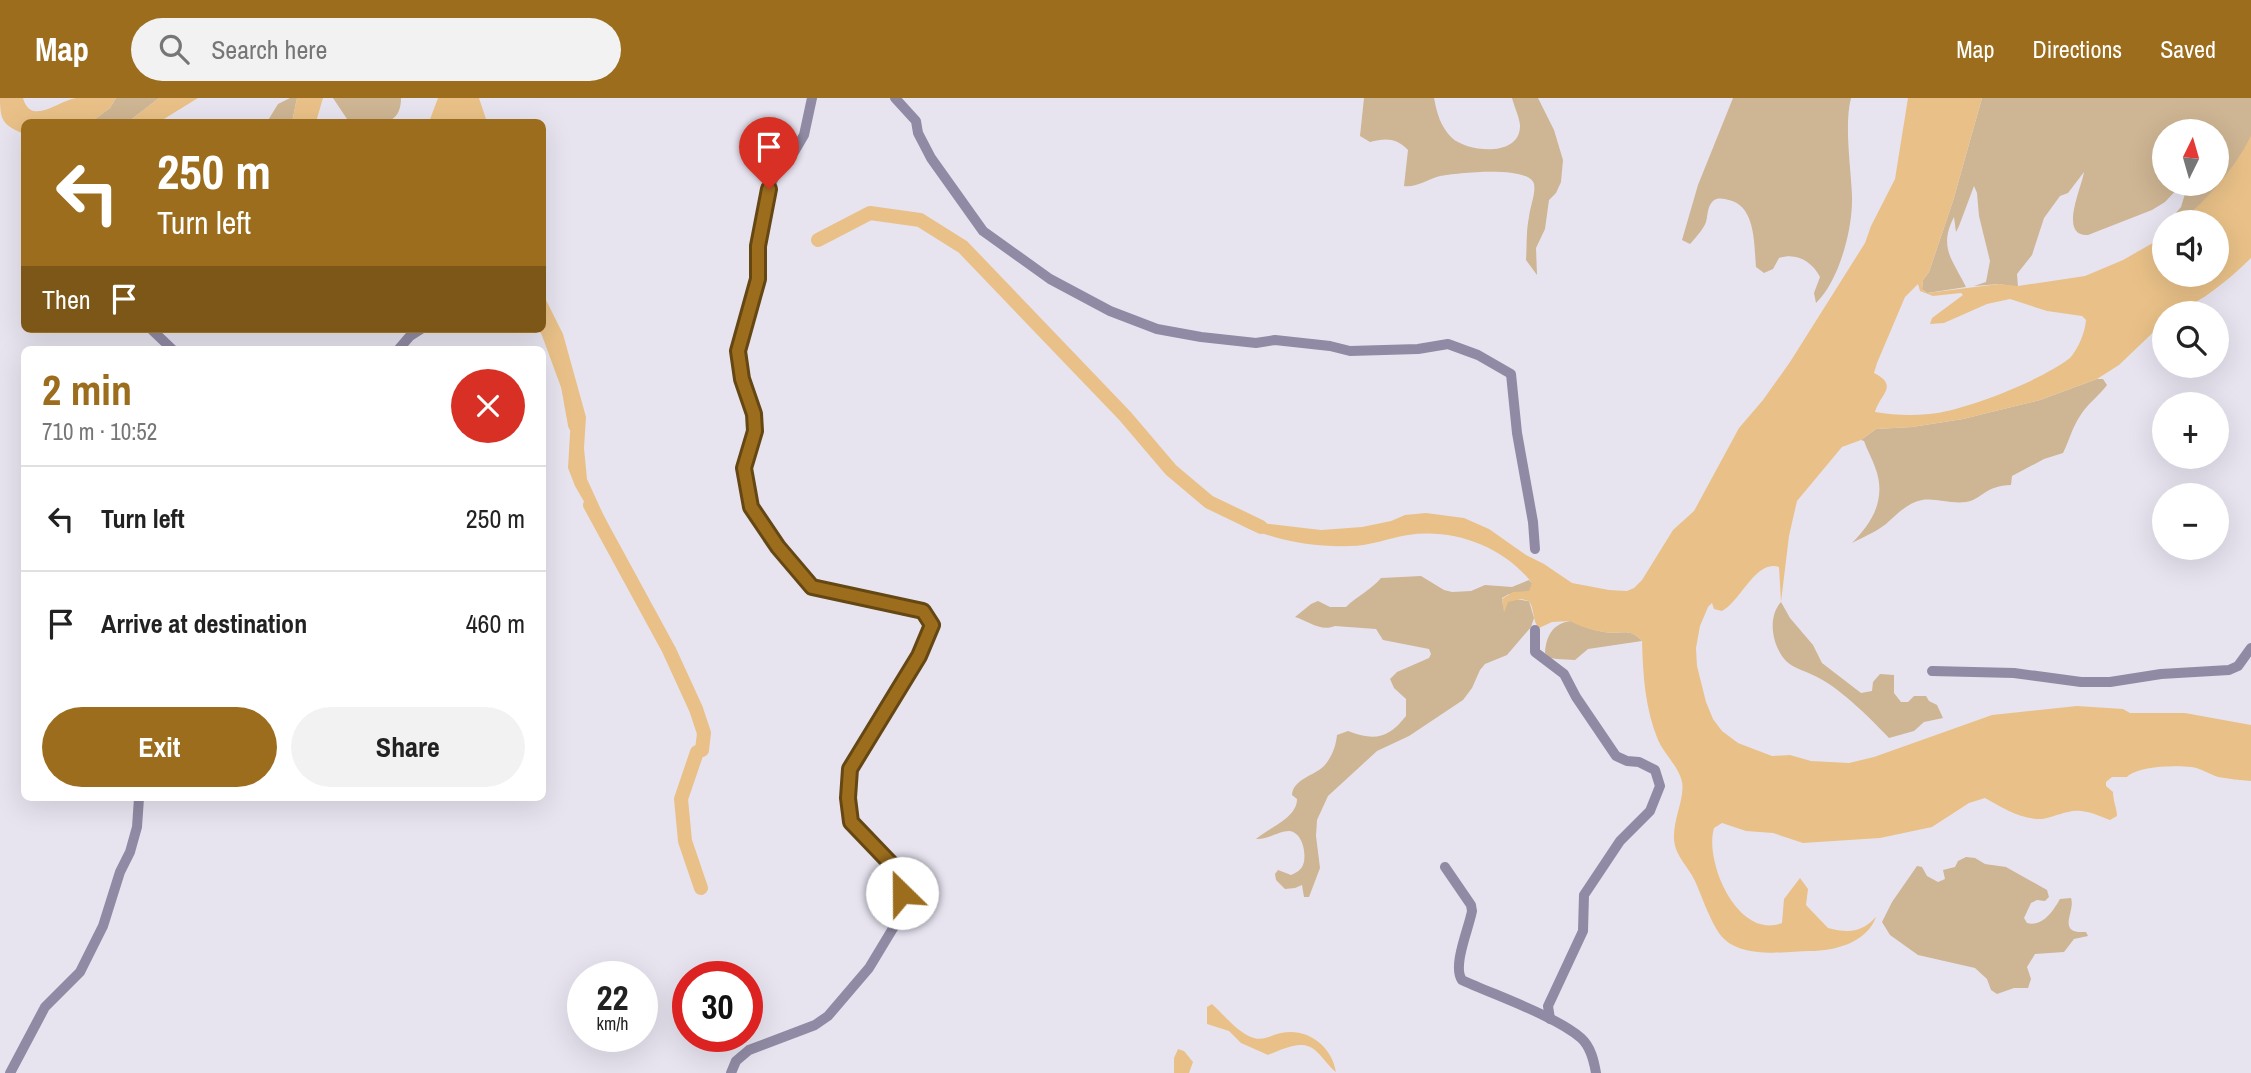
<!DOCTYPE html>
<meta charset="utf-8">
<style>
body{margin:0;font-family:"Archivo Narrow",sans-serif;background:#f2f2f2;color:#222;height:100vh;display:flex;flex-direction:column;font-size:26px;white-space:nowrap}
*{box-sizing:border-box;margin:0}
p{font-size:23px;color:#767676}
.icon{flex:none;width:38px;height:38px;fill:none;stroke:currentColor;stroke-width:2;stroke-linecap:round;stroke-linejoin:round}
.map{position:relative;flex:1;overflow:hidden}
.details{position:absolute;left:21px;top:248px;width:525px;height:455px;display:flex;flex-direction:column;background:#fff;border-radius:10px;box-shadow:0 7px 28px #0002}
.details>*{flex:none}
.banner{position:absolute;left:21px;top:21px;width:525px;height:214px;border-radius:10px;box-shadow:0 7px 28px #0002;background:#9b6d1d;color:#fff;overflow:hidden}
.needle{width:46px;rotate:5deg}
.fabs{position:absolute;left:2152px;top:21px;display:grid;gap:14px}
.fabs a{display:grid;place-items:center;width:77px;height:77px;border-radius:50%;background:#fff;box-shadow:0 7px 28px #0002;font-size:35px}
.speed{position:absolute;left:567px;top:863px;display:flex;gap:14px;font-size:35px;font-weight:700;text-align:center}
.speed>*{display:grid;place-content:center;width:91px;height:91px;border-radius:50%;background:#fff;box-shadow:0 7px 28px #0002;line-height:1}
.speed small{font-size:18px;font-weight:400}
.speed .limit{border:10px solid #d22;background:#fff;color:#111}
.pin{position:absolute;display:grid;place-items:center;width:60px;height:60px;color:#fff;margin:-72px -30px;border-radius:50% 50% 50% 0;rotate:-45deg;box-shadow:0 0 7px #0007}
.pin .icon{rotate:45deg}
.me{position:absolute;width:77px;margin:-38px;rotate:337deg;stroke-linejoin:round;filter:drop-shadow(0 0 5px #0008)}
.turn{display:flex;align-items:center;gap:24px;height:147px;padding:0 21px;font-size:32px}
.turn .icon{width:91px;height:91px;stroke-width:2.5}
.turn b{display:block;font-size:49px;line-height:60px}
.then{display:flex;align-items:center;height:66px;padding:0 21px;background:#0003;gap:14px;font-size:26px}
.round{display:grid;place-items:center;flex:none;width:74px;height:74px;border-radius:37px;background:#f2f2f2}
.head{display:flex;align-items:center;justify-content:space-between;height:119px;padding:0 21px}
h1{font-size:42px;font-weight:700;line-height:52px;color:#9b6d1d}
.primary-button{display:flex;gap:14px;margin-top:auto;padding:14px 21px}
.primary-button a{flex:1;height:80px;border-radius:42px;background:#9b6d1d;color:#fff;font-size:28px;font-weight:700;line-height:80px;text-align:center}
.primary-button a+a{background:#f2f2f2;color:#222}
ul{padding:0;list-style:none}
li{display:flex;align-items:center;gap:21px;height:105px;padding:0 21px;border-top:2px solid #e0e0e0}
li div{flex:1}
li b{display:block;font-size:26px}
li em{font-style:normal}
header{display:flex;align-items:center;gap:42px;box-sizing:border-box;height:98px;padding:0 35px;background:#9b6d1d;color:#fff}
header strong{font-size:33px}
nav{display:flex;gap:38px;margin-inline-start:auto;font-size:24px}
.search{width:490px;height:63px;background:#f2f2f2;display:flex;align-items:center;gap:18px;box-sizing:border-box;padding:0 24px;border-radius:38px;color:#767676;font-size:26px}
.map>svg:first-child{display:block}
.green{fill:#ceb593}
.water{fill:#e9c188;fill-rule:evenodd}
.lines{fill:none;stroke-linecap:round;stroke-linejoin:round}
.river{stroke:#e9c188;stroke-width:14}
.minor{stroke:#918aa4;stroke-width:10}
.route-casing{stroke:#654713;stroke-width:18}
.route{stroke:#9b6d1d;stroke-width:12}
</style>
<header>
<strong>Map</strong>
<div class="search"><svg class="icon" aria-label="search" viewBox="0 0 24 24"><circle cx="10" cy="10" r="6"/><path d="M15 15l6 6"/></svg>Search here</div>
<nav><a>Map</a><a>Directions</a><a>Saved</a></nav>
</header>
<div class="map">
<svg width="2251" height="975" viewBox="0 0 2251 975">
<rect width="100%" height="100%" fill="#e7e4f0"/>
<!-- green -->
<g class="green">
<polygon points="116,0 159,0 128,24 91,24 110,10"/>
<polygon points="290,0 297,0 292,24 267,24 278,6"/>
<path d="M333,0H401C401,33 371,25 347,24V21Z"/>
<path d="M1364,0H1434C1437,15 1440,28 1452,40C1469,55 1521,59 1520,27C1519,18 1514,8 1512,0H1538L1554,32L1563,62L1561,84L1556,95L1549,102L1545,131L1536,150L1537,177L1526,162C1527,148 1526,133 1529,119C1530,109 1536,95 1534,86C1529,67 1457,75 1440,78C1428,81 1416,90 1404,88L1408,52C1396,40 1386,40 1370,44L1360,38Z"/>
<path d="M1733,0H1851C1844,27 1851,70 1852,98C1853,131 1839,183 1816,205L1814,195L1820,179C1812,163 1796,154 1779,160L1773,171L1764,175L1756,169C1754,147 1756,108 1729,102C1724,101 1718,99 1713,103C1707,109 1708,117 1706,124C1703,132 1695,140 1690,146L1682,142L1698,87Z"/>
<path d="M1982,0H2251C2251,12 2251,28 2251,39C2241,74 2206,101 2181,124H2168L2181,109L2188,86H2217V33H2165V86H2182L2165,104L2152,112L2088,137C2058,139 2082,89 2084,74L2068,95L2060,98L2044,120L2032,157L2017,176L2018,189L1999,186L1974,188L1986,184L1990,163L1979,118L1977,95L1974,88L1959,128L1956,134L1954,119C1938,150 1953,162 1966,189L1927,195L1922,191L1923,182L1929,174L1953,103Z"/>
<path d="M2097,281H2103L2107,287C2099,298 2087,306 2080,318C2072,330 2069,343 2063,355L2044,361L2012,378L2011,387C1986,387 1981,402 1966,404C1951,406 1936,400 1922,402C1907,405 1896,417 1886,426C1876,434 1863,439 1852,445C1873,424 1887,400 1875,369C1872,360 1867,352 1864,343L1861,342L1876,331L1912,329L1963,321L2040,302Z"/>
<path d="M1421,478L1444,492L1452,494L1471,493L1485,487L1512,489L1529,482L1533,486L1529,496H1509L1502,500L1503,507C1510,499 1519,502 1529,503L1534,520L1531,529L1507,557L1485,566L1480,572L1472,590L1463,602L1409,638L1377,653L1328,698L1317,722L1316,738L1320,770L1309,799H1304L1302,787L1295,790L1285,791L1276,782L1275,776L1278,772L1291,777C1296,775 1301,772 1303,767C1307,757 1303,734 1289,733C1279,733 1267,742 1256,741C1270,729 1297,720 1297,701L1292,697C1293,681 1314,678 1324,668C1332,659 1336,648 1337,637L1348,633C1374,643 1388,641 1406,618V601L1394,590L1390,581L1397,574L1429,560L1431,556L1429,551L1383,542L1376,531L1335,528C1321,534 1308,523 1295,519L1311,506L1318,503L1330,509H1346C1357,498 1371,492 1381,480Z"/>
<path d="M1781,504L1790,520L1813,547L1822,565L1861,595L1872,593L1873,584L1880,576L1894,577V595L1901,604H1908L1914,598H1926L1929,603L1937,607L1943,620L1924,624L1914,633L1889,640C1871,621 1842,592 1819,580C1809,574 1794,571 1786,563C1772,548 1767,519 1781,504Z"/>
<path d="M1571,523C1581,528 1593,532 1604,534C1620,537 1630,529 1642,543L1588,551L1575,562L1557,561L1550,560L1545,555C1546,538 1553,525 1571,523Z"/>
<path d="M1966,759L1975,760L1985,766L2006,769L2047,792L2049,799L2045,803L2037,802L2031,805L2024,820L2027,825C2043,829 2053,813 2060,801L2071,800C2076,813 2055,836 2086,834L2088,838L2074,841L2064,854L2035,856L2027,869L2031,881L2028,890H2014L1997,896L1991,892L1987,881L1975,870L1918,857L1890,837L1882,824L1892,804L1917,768L1922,769L1927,778L1938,784L1945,781L1943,772L1955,769L1958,763Z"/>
</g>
<!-- water -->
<g class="water">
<path d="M0,0H23C31,29 59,2 76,0C89,0 103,0 116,0L110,10L91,24H24V36C3,27 0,23 0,0Z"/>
<polygon points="159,0 198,0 159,24 128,24"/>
<polygon points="297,0 323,0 316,24 292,24"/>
<polygon points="438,0 479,0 487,24 429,24"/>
<path d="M1908,0H1982L1953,103L1929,174L1923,182L1922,191L1927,195L1999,186L2018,188L2085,178L2123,162L2165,138V177H2217V124H2181C2210,98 2233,73 2251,38V160C2233,178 2191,215 2165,215V223L2119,267L2097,281L2040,302L1963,321L1912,329L1876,331L1861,342L1842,349L1797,403L1789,438L1781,504L1779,469C1756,461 1740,504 1722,513L1714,511L1712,505L1708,509L1700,528L1696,550L1697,568L1706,604L1713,621L1722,633L1738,645L1772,658L1790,657L1811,663L1849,665L1874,659L1992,617L2077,608L2123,611L2130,615H2185L2251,627V683C2240,682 2229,681 2218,679C2209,676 2200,670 2191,669C2176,667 2137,668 2127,679H2112L2106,684V688L2113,694C2113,703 2117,711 2117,718L2110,722C2096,717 2083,710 2068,714C2057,716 2047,722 2036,721C2017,719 2001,709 1985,700L1969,705L1932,729L1880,740L1803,745L1773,735L1746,733L1722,725L1714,730C1704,764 1738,842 1782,825L1784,801L1800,780L1808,791L1806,807L1828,830C1848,835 1861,835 1876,819C1867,844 1836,853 1810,853C1781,854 1734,862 1717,832C1708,817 1702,799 1695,783C1688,768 1675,758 1674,741C1673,721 1685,700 1682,684C1679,669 1664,656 1658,642C1645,610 1643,578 1642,543C1630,529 1619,537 1604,534C1596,533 1577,528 1571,523L1552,524L1539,530C1532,523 1535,512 1529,503L1521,501L1508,504L1504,515L1502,501L1513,494L1529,493L1532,485C1503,448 1453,430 1408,437C1389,440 1370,448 1350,448C1324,449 1297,446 1271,438C1255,433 1241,430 1229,417L1261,425L1321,432L1362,429L1391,423L1405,417L1426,415L1464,420L1489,431L1526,457L1544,466L1572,485L1609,492L1627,493L1634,490L1642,482L1673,432L1694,413L1739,330L1763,302L1790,264L1865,145L1871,128L1895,81ZM1918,186L1920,193L1933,198L1961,195L1963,197L1932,220L1930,226L1944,225L1987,206L2010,201L2047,213L2082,218L2086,222C2085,235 2078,251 2070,260C2042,282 1964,313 1929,316C1910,318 1893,317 1875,314C1879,297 1900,288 1874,275L1877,265L1905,199Z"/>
<polygon points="543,196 563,236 586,319 584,350 587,381 608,427 593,419 575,388 568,370 572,302 570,287 557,260 538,231 542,231"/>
<path d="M1212,906C1224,917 1239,936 1254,940C1264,943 1271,937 1281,935C1307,929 1332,948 1336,974C1328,968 1324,960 1316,953C1303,940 1283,951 1268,957L1241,945L1229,933L1207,926V909Z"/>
<polygon points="1178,951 1184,953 1193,964 1189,975 1174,975 1174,960"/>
</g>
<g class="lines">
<!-- river -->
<g class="river">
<polyline points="818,142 870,115 920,122 963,149 1125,318 1171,372 1209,404 1261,429"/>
<polyline points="542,217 568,288 575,327"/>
<polyline points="590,407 669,552 696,611 704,635 702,652 697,654 681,701 685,743 701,790"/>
</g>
<!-- minor -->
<g class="minor">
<polyline points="895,0 916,23 918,35 931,60 983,133 1050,181 1110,213 1157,231 1201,239 1256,245 1275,242 1330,248 1350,253 1418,251 1448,246 1478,257 1511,276 1517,335 1533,424 1535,451"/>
<polyline points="151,231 173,252"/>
<polyline points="398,252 410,238 421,231"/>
<polyline points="1535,532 1535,554 1564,576 1576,599 1616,658 1627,663 1639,664 1655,672 1660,688 1650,713 1620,743 1584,797 1583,833 1548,908 1550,921"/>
<polyline points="1932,573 2014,575 2081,584 2110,584 2161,576 2229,572 2238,568 2251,550"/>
<path d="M1445,769L1471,807L1472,813C1469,830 1452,868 1462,882C1494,897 1556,918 1581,940C1591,949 1594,963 1596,975"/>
<polyline points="10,975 45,909 80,874 103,828 120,774 130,754 137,729 139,700"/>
<polyline points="731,975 736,963 749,952 815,927 828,918 869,870 898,822 902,803 900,778 851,724 848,700 850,672 919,558 932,527 923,513 812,490 778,449 751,409 744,370 755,333 754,316 742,281 739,253 758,181 758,148 769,91 780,65 794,54 804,37 812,0"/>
</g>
</g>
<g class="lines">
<!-- route casing -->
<g class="route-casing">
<polyline id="route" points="769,91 758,148 758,181 738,253 742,281 754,316 755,333 744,370 751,409 778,449 812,489 923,513 932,527 919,558 850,671 848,700 851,724 896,771 900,778 902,795"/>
</g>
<!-- route -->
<use href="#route" class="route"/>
</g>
</svg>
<div class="fabs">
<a><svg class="needle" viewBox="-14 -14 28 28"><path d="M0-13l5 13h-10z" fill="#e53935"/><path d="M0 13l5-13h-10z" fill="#767676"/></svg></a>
<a><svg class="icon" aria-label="sound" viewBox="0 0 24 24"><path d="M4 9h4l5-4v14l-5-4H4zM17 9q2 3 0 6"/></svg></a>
<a><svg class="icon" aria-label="search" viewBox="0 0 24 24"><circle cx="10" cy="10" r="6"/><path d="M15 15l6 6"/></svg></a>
<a>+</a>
<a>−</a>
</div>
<div class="speed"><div>22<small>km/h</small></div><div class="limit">30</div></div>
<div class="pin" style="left:769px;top:91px;background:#d93025"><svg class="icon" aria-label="arrive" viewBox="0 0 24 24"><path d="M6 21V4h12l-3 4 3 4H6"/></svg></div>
<svg class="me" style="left:902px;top:795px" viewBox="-20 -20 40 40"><circle r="19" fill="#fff"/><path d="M0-13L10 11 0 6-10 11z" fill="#9b6d1d"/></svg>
<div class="banner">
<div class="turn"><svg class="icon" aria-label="left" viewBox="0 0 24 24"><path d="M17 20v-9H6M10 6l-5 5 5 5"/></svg><div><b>250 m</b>Turn left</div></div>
<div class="then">Then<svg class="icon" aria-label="arrive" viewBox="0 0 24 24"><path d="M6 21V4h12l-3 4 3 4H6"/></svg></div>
</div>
<section class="details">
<div class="head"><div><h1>2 min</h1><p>710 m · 10:52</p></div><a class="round" style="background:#d93025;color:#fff"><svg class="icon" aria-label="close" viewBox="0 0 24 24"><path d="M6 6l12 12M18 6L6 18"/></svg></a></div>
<ul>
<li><svg class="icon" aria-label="left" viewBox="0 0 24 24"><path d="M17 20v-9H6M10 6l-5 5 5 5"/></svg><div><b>Turn left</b></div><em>250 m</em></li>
<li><svg class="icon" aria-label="arrive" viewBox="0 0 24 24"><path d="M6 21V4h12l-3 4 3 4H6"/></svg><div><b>Arrive at destination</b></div><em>460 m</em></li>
</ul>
<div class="primary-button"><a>Exit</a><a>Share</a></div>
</section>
</div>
